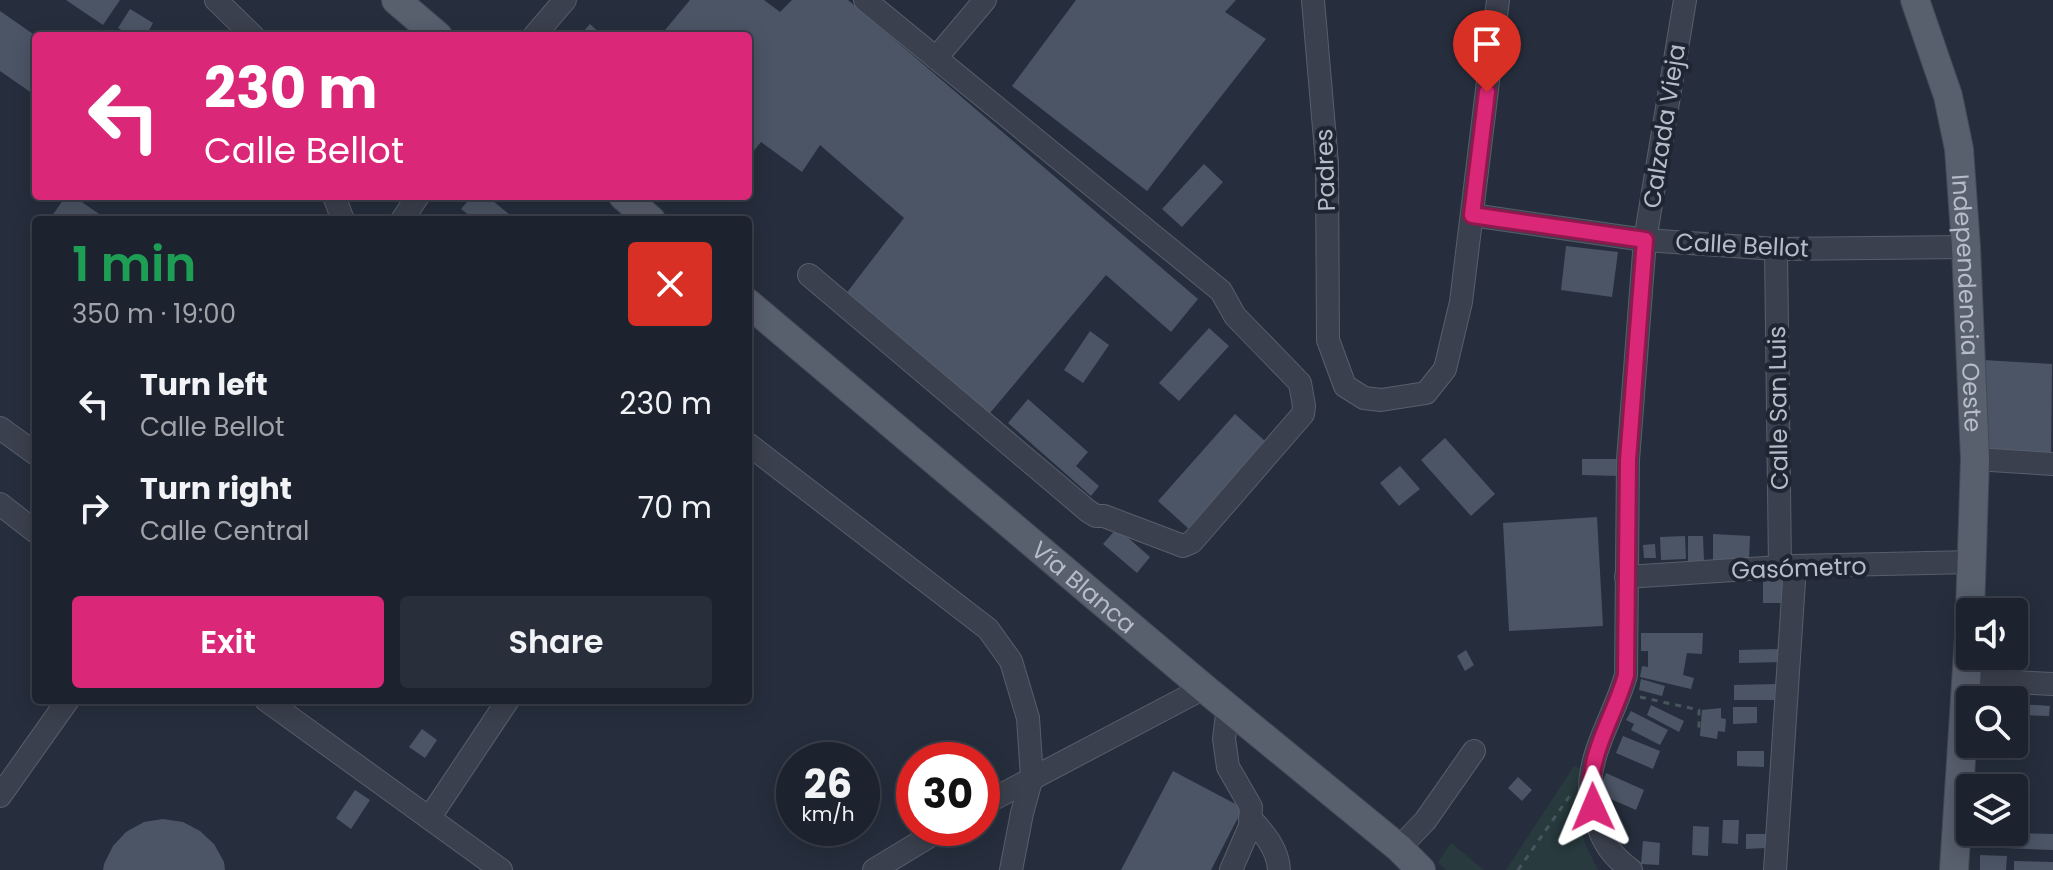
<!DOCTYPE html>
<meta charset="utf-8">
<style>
body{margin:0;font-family:Poppins,sans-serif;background:#292f3a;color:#f1f3f6;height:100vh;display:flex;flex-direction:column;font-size:30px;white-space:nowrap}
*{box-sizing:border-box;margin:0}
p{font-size:26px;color:#a0a4aa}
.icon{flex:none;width:44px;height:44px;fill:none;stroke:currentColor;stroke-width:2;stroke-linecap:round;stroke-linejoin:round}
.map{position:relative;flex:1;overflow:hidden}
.panel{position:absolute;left:32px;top:216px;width:720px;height:488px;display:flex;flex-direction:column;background:#1c222e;border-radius:8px;box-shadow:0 4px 20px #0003,0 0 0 2px #3a3f4a}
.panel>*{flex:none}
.top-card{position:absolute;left:32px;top:32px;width:720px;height:168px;border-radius:8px;box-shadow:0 4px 20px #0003,0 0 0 2px #3a3f4a;background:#db2777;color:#fff;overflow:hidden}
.buttons{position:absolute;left:1956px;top:598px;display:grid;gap:16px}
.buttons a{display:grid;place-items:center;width:72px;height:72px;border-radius:8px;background:#1c222e;box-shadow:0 4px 20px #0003,0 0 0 2px #3a3f4a;font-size:40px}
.speed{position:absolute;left:776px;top:742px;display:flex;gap:16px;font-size:40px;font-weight:700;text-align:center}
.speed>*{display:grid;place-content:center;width:104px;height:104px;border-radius:50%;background:#1c222e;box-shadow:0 4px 20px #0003,0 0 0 2px #3a3f4a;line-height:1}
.speed small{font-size:20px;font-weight:400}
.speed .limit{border:12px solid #d22;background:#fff;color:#111}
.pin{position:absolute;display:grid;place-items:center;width:68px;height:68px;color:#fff;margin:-82px -34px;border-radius:50% 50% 50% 0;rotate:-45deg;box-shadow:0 0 8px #0007}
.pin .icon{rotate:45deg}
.me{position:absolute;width:88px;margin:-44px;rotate:359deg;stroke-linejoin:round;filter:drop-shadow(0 0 6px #0008)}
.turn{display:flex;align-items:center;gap:28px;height:168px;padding:0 40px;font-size:36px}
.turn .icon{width:104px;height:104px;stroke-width:2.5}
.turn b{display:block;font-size:56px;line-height:68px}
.round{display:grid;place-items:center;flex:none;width:84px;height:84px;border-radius:8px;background:#292f3a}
.summary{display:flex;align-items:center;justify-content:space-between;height:136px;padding:0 40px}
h1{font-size:48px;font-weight:600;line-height:60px;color:#1e9e55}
.action{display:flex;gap:16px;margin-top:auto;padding:16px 40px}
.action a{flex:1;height:92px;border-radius:8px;background:#db2777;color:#fff;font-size:32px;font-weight:600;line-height:92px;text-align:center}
.action a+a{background:#292f3a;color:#f1f3f6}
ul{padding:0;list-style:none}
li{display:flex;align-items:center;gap:24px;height:104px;padding:0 40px}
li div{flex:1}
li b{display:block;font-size:30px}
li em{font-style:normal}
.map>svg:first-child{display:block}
.green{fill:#283a3e}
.building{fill:#4c5566}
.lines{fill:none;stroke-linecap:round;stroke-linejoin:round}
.minor-casing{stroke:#585e6b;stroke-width:24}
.major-casing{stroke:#434956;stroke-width:30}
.path{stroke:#46575b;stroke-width:3;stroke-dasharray:6 6;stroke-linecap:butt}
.minor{stroke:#3a404d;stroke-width:22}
.major{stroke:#585f6d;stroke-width:28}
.route-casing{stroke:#8e194d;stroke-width:20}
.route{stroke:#db2777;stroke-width:14}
.labels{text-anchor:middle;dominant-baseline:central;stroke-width:8;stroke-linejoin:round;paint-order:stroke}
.street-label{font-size:24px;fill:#b6bcc8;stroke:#1f2532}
</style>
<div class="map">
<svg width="2053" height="870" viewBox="0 0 2053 870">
<rect width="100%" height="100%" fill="#262e3d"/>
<!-- green -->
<g class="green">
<polygon points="1574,766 1582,769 1574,808 1586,846 1598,870 1506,870"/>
<polygon points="1451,843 1484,870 1446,870 1438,862"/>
</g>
<!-- building -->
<g class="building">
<polygon points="66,0 120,0 103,25"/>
<polygon points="690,0 764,0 780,12 792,0 848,0 1198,299 1171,332 1106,275 990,413 842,299 904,218 820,145 802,172 761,142 748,158 748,36 660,36"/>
<polygon points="1076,0 1236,0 1225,12 1266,39 1147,191 1012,86"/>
<polygon points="130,9 153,23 146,36 131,36 118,28"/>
<polygon points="0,11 36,36 36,96 0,71"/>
<polygon points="590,24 603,36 579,36"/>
<polygon points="1204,164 1223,182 1182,227 1162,209"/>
<polygon points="66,196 73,196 108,220 49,220"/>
<polygon points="472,196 487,196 516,220 475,220 461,209"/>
<polygon points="1566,246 1618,252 1612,297 1561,290"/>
<polygon points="1209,328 1229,346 1179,401 1159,383"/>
<polygon points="1090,331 1109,345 1083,383 1064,370"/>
<polygon points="1983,360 2052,364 2051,459 1988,452"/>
<polygon points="1028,399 1088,452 1076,466 1099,486 1091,496 1008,423"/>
<polygon points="1235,414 1265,441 1189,529 1158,501"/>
<polygon points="1445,438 1495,494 1471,516 1421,460"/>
<polygon points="1582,459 1618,459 1618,476 1582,475"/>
<polygon points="1400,466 1420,489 1399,506 1380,483"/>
<polygon points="1597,517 1603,626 1509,631 1503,523"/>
<polygon points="1117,528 1150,557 1137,573 1103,544"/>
<polygon points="1713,534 1750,536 1749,561 1713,560"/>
<polygon points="1685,536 1686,559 1661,560 1660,537"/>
<polygon points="1688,536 1703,536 1704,561 1688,561"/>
<polygon points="1655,544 1656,558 1644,558 1643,545"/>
<polygon points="1782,578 1783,603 1763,603 1763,579"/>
<polygon points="1641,633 1703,633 1702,654 1687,653 1683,675 1694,678 1691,689 1640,677 1642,666 1648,667 1648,651 1641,651"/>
<polygon points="1779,649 1780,662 1739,663 1739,650"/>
<polygon points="1466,650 1474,665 1465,671 1457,656"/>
<polygon points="1641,679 1665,686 1662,696 1639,690"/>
<polygon points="1777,684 1777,700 1734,700 1734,685"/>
<polygon points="2019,704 2050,706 2049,716 2018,715"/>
<polygon points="1651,705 1684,721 1679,732 1647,715"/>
<polygon points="1733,707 1757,707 1757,723 1733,724"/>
<polygon points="1721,708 1721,718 1726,719 1725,732 1718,731 1717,739 1700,736 1702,710"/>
<polygon points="1631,711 1668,730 1660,745 1631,730 1634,724 1626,720"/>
<polygon points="422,729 437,740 425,758 409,747"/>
<polygon points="1623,736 1660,751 1653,769 1616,753"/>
<polygon points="1737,751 1764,751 1764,767 1737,766"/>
<polygon points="1173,771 1243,808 1211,870 1121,870"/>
<polygon points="1606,773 1644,790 1636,810 1597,793"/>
<polygon points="1518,777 1532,790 1522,801 1508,788"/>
<polygon points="355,790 370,800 351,829 336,818"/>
<polygon points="163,819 183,822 200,831 214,844 224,862 225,870 103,870 104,864 113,846 126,832 144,822"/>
<polygon points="1723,820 1739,820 1738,844 1722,843"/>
<polygon points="1693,826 1709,827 1708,856 1692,855"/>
<polygon points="1981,832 2053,834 2053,850 1981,847"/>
<polygon points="1746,834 1766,834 1766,848 1746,849"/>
<polygon points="1643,841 1660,843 1659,865 1641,864"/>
<polygon points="1980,855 2007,856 2006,870 1980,870"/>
<polygon points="2014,861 2053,862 2053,870 2014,870"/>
</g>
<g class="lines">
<!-- minor casing -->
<g class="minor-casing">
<g id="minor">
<polyline points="216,0 253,36"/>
<polyline points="1313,0 1327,163 1328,340 1345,386 1364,398 1381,400 1426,393 1445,369 1461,302 1498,0"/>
<polyline points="534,36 565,0"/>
<polyline points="936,58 985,0"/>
<polyline points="334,196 343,220"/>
<polyline points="1472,215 1645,240 1776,249 1966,247"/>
<polyline points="402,220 418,196"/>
<polyline points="1776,249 1780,568"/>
<polyline points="809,275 1088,511 1096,516 1104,516 1183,546 1192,542 1303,414 1304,406 1300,383 1235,316 1221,291 865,0"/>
<polyline points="0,428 36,454"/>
<polyline points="748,444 988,629 1011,661 1028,718 1032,777 1022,813 1011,870"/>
<polyline points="1975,459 2053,464"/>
<polyline points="0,504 36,532"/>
<polyline points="1626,577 1795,566 1972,562"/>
<polyline points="1968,680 2053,684"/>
<polyline points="266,700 501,870"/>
<polyline points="1228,707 1224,739 1228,767 1251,807 1250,826 1231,870"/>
<polyline points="0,796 68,700"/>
<polyline points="982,805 1204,688"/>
<polyline points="430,817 508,700"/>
<path d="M1250,818C1264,833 1278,849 1279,870"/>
<polyline points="1399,848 1425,821 1474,751"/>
<polyline points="874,870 943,828"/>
<path d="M1631,870C1612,856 1603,843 1596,820C1593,810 1590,799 1590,789C1590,749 1616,712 1626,675L1628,460L1645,240L1685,0"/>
<polyline points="1775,870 1795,566"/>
</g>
</g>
<!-- major casing -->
<g class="major-casing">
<g id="major">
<polyline points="396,0 438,36"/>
<path id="s1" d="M1915,0L1948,96L1959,149L1966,247L1975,459L1970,612"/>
<polyline points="623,196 651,220"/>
<path id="s2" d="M748,303L1204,688L1399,848L1421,870"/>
<polyline points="1954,870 1970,621"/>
</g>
</g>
<!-- path -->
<g class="path">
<polyline points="1640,697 1699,710 1699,728 1701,728"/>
<polyline points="1518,870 1571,794"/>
</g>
<!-- minor -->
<use href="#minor" class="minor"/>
<!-- major -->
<use href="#major" class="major"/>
</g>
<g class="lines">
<!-- route casing -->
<g class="route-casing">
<path id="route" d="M1487,92L1472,215L1645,240L1628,460L1626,675C1614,719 1583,760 1593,807"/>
</g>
<!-- route -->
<use href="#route" class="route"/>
</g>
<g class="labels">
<!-- street labels -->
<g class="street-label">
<text transform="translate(1664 126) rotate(-81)">Calzada Vieja</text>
<text transform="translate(1325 170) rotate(-92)">Padres</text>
<text transform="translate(1742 245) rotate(3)">Calle Bellot</text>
<text stroke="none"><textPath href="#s1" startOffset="310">Independencia Oeste</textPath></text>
<text transform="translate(1778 408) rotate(-91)">Calle San Luis</text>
<text transform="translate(1799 568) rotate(-2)">Gasómetro</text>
<text stroke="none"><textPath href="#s2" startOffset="440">Vía Blanca</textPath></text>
</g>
</g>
</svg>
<div class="buttons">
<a><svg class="icon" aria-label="sound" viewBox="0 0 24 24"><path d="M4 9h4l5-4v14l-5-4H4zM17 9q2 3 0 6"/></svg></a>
<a><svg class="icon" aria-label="search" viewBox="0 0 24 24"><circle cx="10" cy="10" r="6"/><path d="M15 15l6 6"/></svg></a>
<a><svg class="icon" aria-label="layers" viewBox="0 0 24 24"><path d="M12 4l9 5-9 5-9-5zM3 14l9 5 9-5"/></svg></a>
</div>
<div class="speed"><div>26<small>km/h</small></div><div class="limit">30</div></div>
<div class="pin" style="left:1487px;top:92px;background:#d93025"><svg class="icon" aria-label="arrive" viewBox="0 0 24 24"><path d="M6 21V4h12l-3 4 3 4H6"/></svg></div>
<svg class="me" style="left:1593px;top:807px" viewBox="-20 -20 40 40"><path d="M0-17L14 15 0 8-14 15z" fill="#db2777" stroke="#fff" stroke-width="4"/></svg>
<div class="top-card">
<div class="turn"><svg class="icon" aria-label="left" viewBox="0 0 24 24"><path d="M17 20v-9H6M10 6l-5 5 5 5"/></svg><div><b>230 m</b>Calle Bellot</div></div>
</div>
<section class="panel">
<div class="summary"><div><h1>1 min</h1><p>350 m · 19:00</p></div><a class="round" style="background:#d93025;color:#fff"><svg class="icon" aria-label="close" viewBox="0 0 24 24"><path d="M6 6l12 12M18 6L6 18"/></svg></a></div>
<ul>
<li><svg class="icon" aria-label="left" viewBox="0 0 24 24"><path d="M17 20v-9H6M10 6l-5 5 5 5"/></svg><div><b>Turn left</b><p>Calle Bellot</p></div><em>230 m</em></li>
<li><svg class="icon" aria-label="right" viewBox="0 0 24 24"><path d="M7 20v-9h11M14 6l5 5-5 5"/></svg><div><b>Turn right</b><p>Calle Central</p></div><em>70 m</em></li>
</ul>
<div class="action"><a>Exit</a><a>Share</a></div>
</section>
</div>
